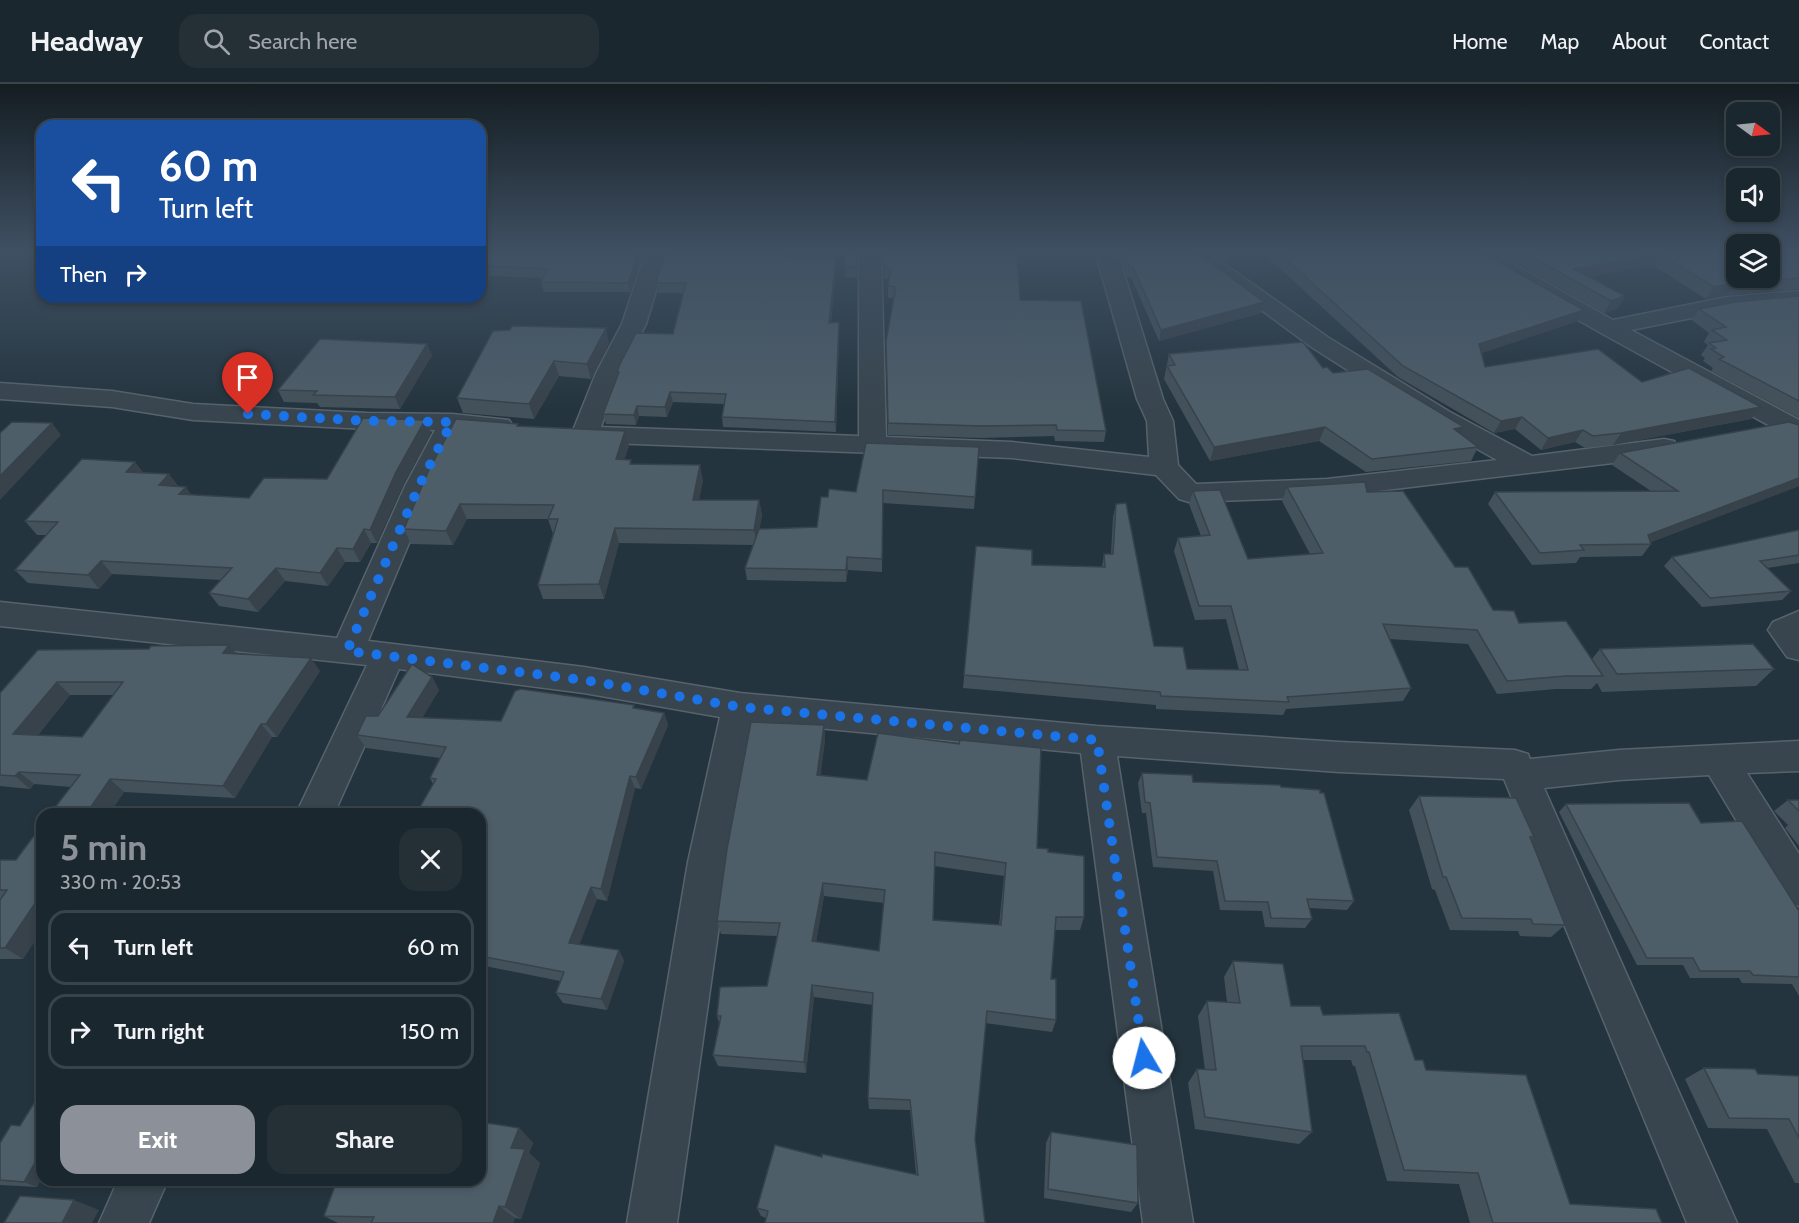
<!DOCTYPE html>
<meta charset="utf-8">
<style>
body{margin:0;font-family:Cabin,sans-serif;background:#242f36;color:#f1f3f6;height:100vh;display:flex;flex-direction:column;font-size:22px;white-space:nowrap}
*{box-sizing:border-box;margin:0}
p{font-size:20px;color:#a0a5aa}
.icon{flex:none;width:33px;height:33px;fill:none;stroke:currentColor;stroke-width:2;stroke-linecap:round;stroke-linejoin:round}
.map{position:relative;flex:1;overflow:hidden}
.drawer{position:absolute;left:36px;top:724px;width:450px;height:378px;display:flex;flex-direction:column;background:#1b272e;border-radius:18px;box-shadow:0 3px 9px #0003,0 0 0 2px #39444a}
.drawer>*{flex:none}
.guide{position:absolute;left:36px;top:36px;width:450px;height:183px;border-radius:18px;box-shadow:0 3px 9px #0003,0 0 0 2px #39444a;background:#1a4fa0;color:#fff;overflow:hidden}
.needle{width:39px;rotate:105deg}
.buttons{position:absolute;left:1726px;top:18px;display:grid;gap:12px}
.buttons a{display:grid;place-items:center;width:54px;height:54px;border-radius:12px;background:#1b272e;box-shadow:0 3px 9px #0003,0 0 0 2px #39444a;font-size:30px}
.pin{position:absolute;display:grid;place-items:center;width:51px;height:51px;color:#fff;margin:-62px -26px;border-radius:50% 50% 50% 0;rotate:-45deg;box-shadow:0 0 6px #0007}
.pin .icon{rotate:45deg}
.me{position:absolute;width:66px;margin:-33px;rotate:352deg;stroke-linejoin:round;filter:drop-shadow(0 0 4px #0008)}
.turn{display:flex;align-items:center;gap:21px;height:126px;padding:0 24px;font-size:27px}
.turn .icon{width:78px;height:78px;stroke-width:2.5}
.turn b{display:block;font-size:42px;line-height:51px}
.then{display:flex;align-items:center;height:57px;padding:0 24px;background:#0003;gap:12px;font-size:22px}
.round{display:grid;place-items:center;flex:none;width:63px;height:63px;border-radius:18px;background:#242f36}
.headline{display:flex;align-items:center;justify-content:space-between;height:102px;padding:0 24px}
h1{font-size:36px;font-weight:700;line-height:45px;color:#8c9099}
.cta{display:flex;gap:12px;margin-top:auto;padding:12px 24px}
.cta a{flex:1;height:69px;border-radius:18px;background:#8c9099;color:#fff;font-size:24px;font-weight:700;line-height:69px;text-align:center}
.cta a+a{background:#242f36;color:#f1f3f6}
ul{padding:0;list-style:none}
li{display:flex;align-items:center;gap:18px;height:75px;margin:0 12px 9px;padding:0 12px;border:3px solid #39444a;border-radius:18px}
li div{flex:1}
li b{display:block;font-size:22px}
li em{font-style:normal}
header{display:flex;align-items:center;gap:36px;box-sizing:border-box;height:84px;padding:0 30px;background:#1b272e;border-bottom:2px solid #39444a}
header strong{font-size:28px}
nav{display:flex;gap:33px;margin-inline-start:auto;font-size:21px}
.search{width:420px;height:54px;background:#242f36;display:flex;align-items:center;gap:15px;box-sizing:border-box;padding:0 21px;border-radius:18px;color:#a0a5aa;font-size:22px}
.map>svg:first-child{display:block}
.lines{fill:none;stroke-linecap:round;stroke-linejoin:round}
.minor-casing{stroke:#56636c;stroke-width:3}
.minor{fill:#38454e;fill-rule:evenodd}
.wall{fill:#43515a;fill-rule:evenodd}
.shaded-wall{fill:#37424a}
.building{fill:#4e5e69;stroke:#37424a;stroke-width:1.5;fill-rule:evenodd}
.route{stroke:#1a73e8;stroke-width:10;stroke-dasharray:0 18}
</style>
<header>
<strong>Headway</strong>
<div class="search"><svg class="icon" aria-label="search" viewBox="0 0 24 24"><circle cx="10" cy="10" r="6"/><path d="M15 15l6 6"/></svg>Search here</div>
<nav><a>Home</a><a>Map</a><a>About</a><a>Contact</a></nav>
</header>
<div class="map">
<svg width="1799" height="1139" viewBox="0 0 1799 1139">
<rect width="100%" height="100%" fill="#24343e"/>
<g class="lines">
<!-- minor casing -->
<g class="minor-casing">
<g id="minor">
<polygon points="646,167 668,167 646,240 620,289 601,343 859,352 859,167 881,167 886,353 1012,358 1149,373 1147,337 1137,315 1095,167 1117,167 1163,315 1173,337 1178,381 1196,400 1327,395 1497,376 1432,340 1313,264 1181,167 1206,167 1329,254 1450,328 1532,372 1664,355 1674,357 1677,363 1674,369 1613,379 1327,413 1189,418 1179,415 1156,391 1012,374 582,358 573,356 569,350 574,344 596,289 622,240"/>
<polygon points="1464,167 1490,167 1613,236 1727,213 1799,207 1799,221 1727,227 1631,246 1799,336 1799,355 1790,353 1601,249 1466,172"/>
<polygon points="0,299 112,307 193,320 367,329 452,330 509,336 513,342 509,348 500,350 461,347 433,402 368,557 584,583 740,609 1097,642 1339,658 1515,666 1528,670 1530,675 1619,666 1799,657 1799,687 1747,689 1799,770 1799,822 1785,817 1709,691 1619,696 1544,704 1737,1139 1687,1139 1504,695 1339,688 1117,672 1193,1139 1143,1139 1081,669 754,638 728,778 677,1139 627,1139 688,778 720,633 584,609 399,585 334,730 296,730 367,581 0,542 0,518 337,554 405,402 435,346 367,345 193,336 112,323 0,315"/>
<polygon points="1799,527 1799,576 1787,573 1768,546 1773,538"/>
<polygon points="118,1096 168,1096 149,1139 99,1139"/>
</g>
</g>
<!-- minor -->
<use href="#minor" class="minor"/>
</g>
<!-- wall -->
<g class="wall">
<polygon points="480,167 644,167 630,208 544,208 541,198 543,194 491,192 486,200 480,200"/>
<polygon points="665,167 790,167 790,172 836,174 836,184 831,239 839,249 836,348 723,343 722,333 724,320 673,318 667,333 639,332 636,341 606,340 603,330 618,292 617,288 673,250 683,209 658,209 656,199"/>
<polygon points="846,167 857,167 857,194 845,193"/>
<polygon points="883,167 1020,216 1106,347 1104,358 1055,357 1054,352 980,354 888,351 886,257 894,214 888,214 888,202 890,195 884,195"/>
<polygon points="1119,167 1195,167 1261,229 1159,257 1131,193 1127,193"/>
<polygon points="1210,167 1228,167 1229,168 1227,179"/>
<polygon points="1261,167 1479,167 1578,237 1481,269 1485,283 1642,298 1761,323 1751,335 1613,361 1585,364 1575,358 1541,366 1515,345 1494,349 1398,293"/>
<polygon points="1495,167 1725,167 1737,194 1799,167 1799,205 1727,211 1706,215 1653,181 1588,193 1625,212 1618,224 1604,229"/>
<polygon points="1799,212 1799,334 1711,287 1713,284 1703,277 1705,274 1701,271 1708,261 1704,258 1709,249 1692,236 1699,225"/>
<polygon points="493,247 609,259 591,295 559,292 534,335 463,329 457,314"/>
<polygon points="1169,270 1333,289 1461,350 1478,363 1471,377 1366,388 1319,357 1210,377 1164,295"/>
<polygon points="432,271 400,325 320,323 317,319 284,318 278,306"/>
<polygon points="1799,341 1799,402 1651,458 1651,460 1642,472 1580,473 1576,479 1532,481 1488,420 1495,408 1651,407 1612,381 1620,369"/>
<polygon points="519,342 625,347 629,362 624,375 632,380 703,396 699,416 759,416 762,431 759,445 817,443 828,413 856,408 979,363 974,425 883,419 882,488 848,486 846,498 747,496 745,484 753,461 619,459 604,515 543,515 538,501 553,450 548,435 467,435 453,461 411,460 404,445"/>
<polygon points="431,349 403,401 377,459 371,459 360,478 345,478 328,502 285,497 258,528 219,522 209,509 221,496 112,490 99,505 28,499 15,486 46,451 37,451 25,437 135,378 143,389 169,390 178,402 191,411 249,414 327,395"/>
<polygon points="1287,403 1367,408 1455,483 1493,526 1592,575 1600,565 1774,585 1756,602 1602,608 1597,599 1591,605 1556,605 1497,610 1468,560 1389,555 1411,604 1403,617 1286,625 1283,631 1156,625 1156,621 963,604 976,462 1032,481 1102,483 1104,470 1111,470 1113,433 1116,420 1154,562 1187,585 1239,586 1226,535 1195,536 1174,467 1178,454 1201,452 1189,420 1193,407 1248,475 1310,470 1282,417"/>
<polygon points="1799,446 1799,479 1767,484 1791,507 1782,516 1702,523 1664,482 1672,473"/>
<path d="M38,566L237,570L320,587L277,653H272L235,714L124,708L109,730H50L71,703L34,700L30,705L0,702V609ZM70,611H113L82,653L38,651Z"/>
<polygon points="432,593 439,606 422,634 501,637 636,624 664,629 668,641 641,705 635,704 607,817 597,815 579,860 619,866 624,877 607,926 563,919 556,909 560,897 480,881 480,730 433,700 430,694 440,674 366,664 357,651 378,632"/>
<path d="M824,641L825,656L820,692L1048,768L1084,833L1080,846H1055L1051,895L1056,936L1052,948L985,939L975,1055L985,1139L766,1134L761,1132L757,1124L822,1073L916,1090L910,1026L869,1025L868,1014L873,921L814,913L806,989L718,982L713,971L719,939L717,932L767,902L778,852L721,850L717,837ZM934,782L1004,792L999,841L933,836ZM824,812L884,819L879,867L816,858Z"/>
<polygon points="1142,689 1193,698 1281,703 1354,817 1347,826 1309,824 1312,835 1305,844 1265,843 1262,827 1220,826 1213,787 1153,783 1146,729 1142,729 1138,699"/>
<polygon points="1419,712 1534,753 1531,757 1565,841 1551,853 1520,852 1518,847 1450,846 1435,806 1432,805 1409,726"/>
<polygon points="1788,716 1799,716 1799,762 1785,744 1788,741 1774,727"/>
<polygon points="1566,720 1701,739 1799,827 1799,912 1792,900 1742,899 1739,894 1690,894 1683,881 1637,881 1559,728"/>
<polygon points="42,741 42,846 23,875 0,875 0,776 16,776"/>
<polygon points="1233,877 1291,922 1323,931 1415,976 1570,1120 1662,1139 1470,1139 1459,1100 1387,1097 1355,982 1353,982 1351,976 1302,976 1312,1048 1299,1060 1195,1045 1188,999 1197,985 1205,986 1198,932 1207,917 1227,918 1224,893"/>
<polygon points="1704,984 1758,990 1799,992 1799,1099 1795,1099 1767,1045 1708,1044 1685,995"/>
<polygon points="42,1006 42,1093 37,1103 0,1101 0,1059 20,1042"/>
<polygon points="519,1044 533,1059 529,1069 540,1079 521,1135 515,1134 513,1139 338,1139 324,1132"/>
<polygon points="1051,1048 1138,1119 1131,1128 1044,1114 1046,1059"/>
</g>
<!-- shaded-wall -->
<g class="shaded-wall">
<polygon points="639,167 644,167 630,208 628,199"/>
<polygon points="1660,170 1653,181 1572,196 1574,185"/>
<polygon points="836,174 836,184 830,249 829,239"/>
<polygon points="488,182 491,192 486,200 483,190"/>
<polygon points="1735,199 1727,211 1706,215 1714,203"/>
<polygon points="1625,212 1618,224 1604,229 1611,217"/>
<polygon points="1264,218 1261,229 1159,257 1161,246"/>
<polygon points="1584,226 1578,237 1473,272 1479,260"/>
<polygon points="839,238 839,249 836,348 835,338"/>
<polygon points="606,244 609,259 591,295 587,280"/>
<polygon points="427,260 432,271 400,325 395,313"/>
<polygon points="554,277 559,292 534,335 529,320"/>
<polygon points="670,308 673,318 667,333 665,323"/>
<polygon points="637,322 639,332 636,341 634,331"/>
<polygon points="1761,323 1751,335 1613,361 1621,349"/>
<polygon points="1522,333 1515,345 1494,349 1501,337"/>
<polygon points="425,336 431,349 403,401 377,459 370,446 396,388"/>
<polygon points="52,339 61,351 0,416 0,392"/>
<polygon points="1325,343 1319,357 1210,377 1214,363"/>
<polygon points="1464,343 1457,356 1454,345"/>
<polygon points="1583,346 1575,358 1541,366 1548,354"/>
<polygon points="625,347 629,362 620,390 616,375"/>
<polygon points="135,378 145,391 126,388"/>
<polygon points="700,381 703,396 696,430 693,416"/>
<polygon points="169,390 179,404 159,401"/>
<polygon points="1799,394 1799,402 1645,460 1648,451"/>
<polygon points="186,403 195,416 179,410"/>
<polygon points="759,416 762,431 757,461 754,446"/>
<polygon points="460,420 467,435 453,461 446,447"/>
<polygon points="615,444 619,459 604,515 599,500"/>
<polygon points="364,445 371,459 360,478 353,465"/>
<polygon points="337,464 345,478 328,502 320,489"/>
<polygon points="847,473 848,486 846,498 846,486"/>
<polygon points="101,477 112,490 99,505 88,491"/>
<polygon points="276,484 285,497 258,528 248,515"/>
<polygon points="229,561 240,574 223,569"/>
<polygon points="311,574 320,587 277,653 266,640"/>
<polygon points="432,593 439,606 415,646 407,633"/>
<polygon points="57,598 70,611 28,663 13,650"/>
<polygon points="664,629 668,641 641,705 636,693"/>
<polygon points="261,640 272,653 235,714 223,702"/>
<polygon points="824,641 825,656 819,706 817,691"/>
<polygon points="19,688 34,700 30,705 15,692"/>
<polygon points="630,692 635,704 607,817 601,805"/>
<polygon points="110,695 124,708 109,730 86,730"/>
<polygon points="823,799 824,812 814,870 812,857"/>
<polygon points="591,803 597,815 576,870 569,859"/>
<polygon points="42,809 42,846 23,875 5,864"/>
<polygon points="619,866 624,877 607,926 601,915"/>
<polygon points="812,901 814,913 806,989 804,978"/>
<polygon points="519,1044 533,1059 529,1069 540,1079 521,1135 505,1123 511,1064"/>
<polygon points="42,1066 42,1093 37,1103 24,1098"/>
<polygon points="74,1116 99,1126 92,1139 62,1139"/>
<polygon points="499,1122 515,1134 513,1139 493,1139"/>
</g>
<!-- building -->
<g class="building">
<polygon points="480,167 639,167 628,199 541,198 548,185 488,182 483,190 480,190"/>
<polygon points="665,167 788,167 788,172 836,174 829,239 839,238 835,338 722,333 726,310 670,308 665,323 637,322 634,331 603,330 619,288 617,288 620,280 636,249 673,250 686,199 656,199"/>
<polygon points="846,167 857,167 856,183 845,182"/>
<polygon points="883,167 1017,167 1020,216 1081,217 1106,347 1057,346 1056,341 981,342 888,339 886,257 896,203 888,202 891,184 884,184"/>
<polygon points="1125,167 1195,167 1264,218 1161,246 1133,183 1129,183"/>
<polygon points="1277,167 1479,167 1584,226 1479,260 1485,283 1598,265 1642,298 1689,284 1761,323 1621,349 1593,352 1583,346 1548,354 1522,333 1501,337 1403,282"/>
<polygon points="1521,167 1725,167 1735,176 1737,177 1737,194 1770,194 1770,167 1799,167 1799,194 1735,199 1714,203 1660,170 1574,185 1625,212 1611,217"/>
<polygon points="1799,212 1799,317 1719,275 1724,273 1711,265 1716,264 1709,259 1727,256 1712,246 1726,243 1699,225 1735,218"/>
<polygon points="512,242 606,244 587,280 554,277 529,320 457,314 493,247 510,246"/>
<polygon points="320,255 427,260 395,313 313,311 317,307 278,306"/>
<polygon points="1303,258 1323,284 1327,283 1333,289 1368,285 1464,343 1454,345 1478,363 1372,375 1325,343 1214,363 1167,282 1175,281 1169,270"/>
<polygon points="363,334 425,336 396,388 370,446 364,445 353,465 337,464 320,489 276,484 248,515 209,509 232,484 101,477 88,491 15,486 58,438 25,437 82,375 135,378 126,388 169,390 159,401 186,403 179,410 249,414 264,394 327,395"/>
<polygon points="456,335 518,340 517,342 625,347 616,375 631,376 630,380 700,381 693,416 759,416 754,446 615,444 599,500 538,501 558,435 548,435 554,421 460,420 446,447 404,445 428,388"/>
<polygon points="12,338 52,339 0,392 0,349"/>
<polygon points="1789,338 1799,341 1799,394 1648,451 1651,460 1580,461 1584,466 1540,469 1495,408 1678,407 1620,369"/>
<polygon points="866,359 979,363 975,413 883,406 882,475 847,473 846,486 745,484 759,445 817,443 821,413 828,413 829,405 856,408"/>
<polygon points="1365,398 1367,408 1403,407 1455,483 1468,483 1493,526 1514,527 1519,539 1566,537 1603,592 1566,592 1507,597 1477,546 1383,540 1411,604 1287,613 1289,618 1161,612 1160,608 964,591 976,462 1032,466 1032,481 1105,483 1104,470 1113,470 1116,420 1126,419 1154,562 1183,563 1187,585 1248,586 1231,522 1199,522 1178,454 1210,451 1193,407 1220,406 1248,475 1323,469 1287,403"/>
<polygon points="1799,446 1799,471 1760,477 1791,507 1710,514 1672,473"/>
<polygon points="1753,560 1774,585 1617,590 1600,565"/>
<path d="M229,561L223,569L311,574L266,640H261L223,702L110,695L86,730H50L80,691L19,688L15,692L0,691V609L38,566L149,565L151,562ZM57,598H123L82,653L13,650Z"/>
<polygon points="412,580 432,593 407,633 501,637 515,607 521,605 634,621 633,624 664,629 636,693 630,692 601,805 591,803 569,859 619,866 601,915 556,909 564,888 480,872 480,846 484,837 480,836 480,730 416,730 436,695 430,694 446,663 357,651 366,632 378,632"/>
<path d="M751,638L824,641L817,691L867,696L878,649L959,660L960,656L1041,664L1037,764L1048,765V768L1084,772V833H1056L1051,895H1056V936L987,927L975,1055L985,1139H765L768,1127L757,1124L775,1061L822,1073V1070L918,1091L910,1016L868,1014L873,909L812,901L804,978L713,971L721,932H717L720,903L767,902L780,839L717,837L727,765ZM935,768L1006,779L1001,841L933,836ZM823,799L885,806L879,867L812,857Z"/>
<polygon points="1142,689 1192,691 1193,698 1280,701 1281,703 1320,706 1320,709 1324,709 1354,817 1307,815 1312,835 1271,834 1268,818 1225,817 1217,777 1157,773 1150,719 1145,718"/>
<polygon points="1419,712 1516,714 1534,753 1530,753 1565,841 1533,840 1531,835 1462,834 1446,793 1443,793"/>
<polygon points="1788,716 1799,716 1799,727"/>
<polygon points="1689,719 1701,739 1742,737 1799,827 1799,893 1753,891 1750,887 1700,887 1693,874 1647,874 1566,720"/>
<polygon points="42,741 42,809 5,864 0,864 0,816 7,806 0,806 0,776 16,776"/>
<polygon points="1233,877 1283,880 1291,922 1320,922 1323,931 1399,929 1415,976 1423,976 1426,986 1526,991 1570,1120 1656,1125 1662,1139 1493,1139 1478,1089 1404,1086 1369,968 1367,968 1365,962 1301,962 1312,1048 1205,1033 1197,985 1216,986 1207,917 1240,919"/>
<polygon points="1704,984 1755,985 1758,990 1799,992 1799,1054 1789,1035 1729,1034"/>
<polygon points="42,1006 42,1066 24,1098 0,1096 0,1059 11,1041 20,1042"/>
<polygon points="480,1038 519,1044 511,1064 525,1065 505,1123 499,1122 493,1139 371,1139 374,1133 324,1132 337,1096 480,1096"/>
<polygon points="1051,1048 1137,1061 1138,1119 1048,1105"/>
<polygon points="20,1112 74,1116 62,1139 4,1139"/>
</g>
<!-- sky -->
<linearGradient id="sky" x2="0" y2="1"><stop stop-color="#141d22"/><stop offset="0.51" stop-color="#3f5063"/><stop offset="1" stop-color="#3f5063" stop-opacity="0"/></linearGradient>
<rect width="1799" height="327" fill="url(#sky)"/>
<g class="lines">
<!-- route -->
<polyline class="route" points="248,330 367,337 452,338 419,402 347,567 584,596 740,623 1097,656 1144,974"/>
</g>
</svg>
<div class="buttons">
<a><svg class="needle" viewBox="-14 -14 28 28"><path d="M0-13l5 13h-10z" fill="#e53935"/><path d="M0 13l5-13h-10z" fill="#a0a5aa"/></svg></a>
<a><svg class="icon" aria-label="sound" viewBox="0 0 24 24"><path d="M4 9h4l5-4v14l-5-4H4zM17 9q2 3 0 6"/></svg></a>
<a><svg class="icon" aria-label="layers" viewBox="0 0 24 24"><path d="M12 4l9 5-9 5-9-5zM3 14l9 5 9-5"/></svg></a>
</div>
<div class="pin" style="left:248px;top:330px;background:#d93025"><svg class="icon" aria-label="arrive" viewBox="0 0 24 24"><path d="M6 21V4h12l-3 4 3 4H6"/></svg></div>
<svg class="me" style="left:1144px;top:974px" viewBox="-20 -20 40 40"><circle r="19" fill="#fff"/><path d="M0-13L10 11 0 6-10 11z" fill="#1a73e8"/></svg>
<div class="guide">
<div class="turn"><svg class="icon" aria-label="left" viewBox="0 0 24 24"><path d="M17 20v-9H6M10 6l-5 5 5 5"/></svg><div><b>60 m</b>Turn left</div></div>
<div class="then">Then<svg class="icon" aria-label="right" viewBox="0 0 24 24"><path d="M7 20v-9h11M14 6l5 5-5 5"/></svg></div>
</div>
<section class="drawer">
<div class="headline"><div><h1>5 min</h1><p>330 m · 20:53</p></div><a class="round"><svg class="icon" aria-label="close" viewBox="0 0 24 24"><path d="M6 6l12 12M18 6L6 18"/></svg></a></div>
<ul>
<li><svg class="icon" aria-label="left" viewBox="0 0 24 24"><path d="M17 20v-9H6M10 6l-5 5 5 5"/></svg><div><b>Turn left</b></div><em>60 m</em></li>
<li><svg class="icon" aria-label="right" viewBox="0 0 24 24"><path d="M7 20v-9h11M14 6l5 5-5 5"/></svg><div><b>Turn right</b></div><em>150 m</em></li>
</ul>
<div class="cta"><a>Exit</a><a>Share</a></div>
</section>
</div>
